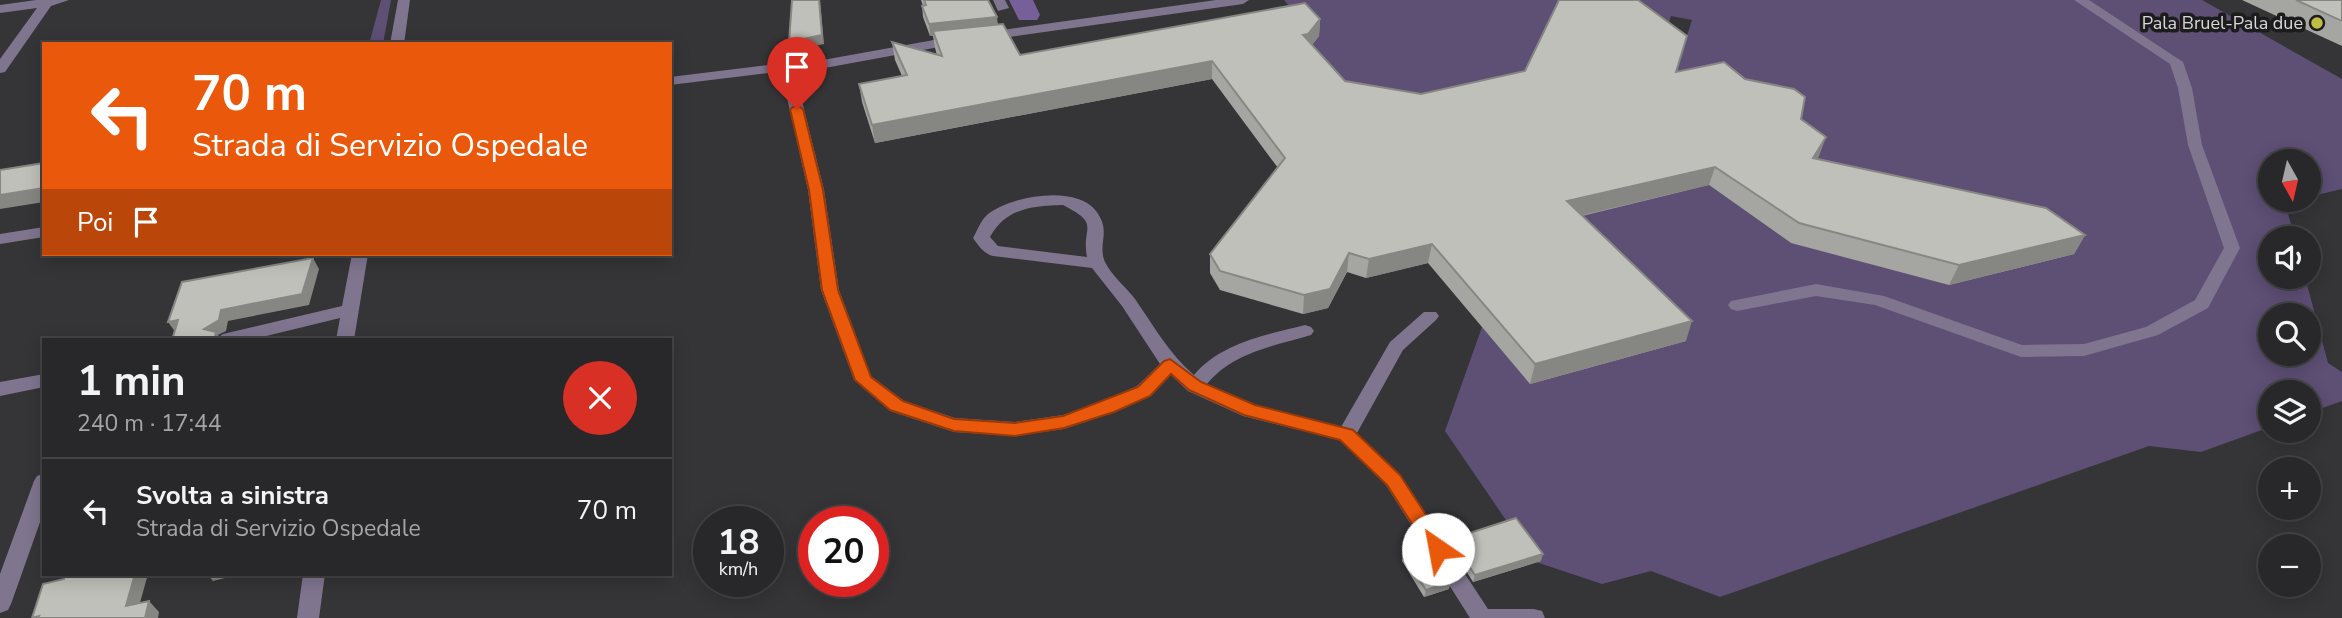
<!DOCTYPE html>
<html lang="it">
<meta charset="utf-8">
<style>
body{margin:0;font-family:"Nunito Sans",sans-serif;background:#343335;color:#f1f3f6;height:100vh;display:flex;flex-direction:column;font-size:26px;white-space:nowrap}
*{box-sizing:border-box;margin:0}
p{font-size:23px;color:#a5a5a8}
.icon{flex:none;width:38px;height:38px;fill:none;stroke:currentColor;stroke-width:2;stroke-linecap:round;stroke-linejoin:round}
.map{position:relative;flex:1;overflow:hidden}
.drawer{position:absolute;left:42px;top:338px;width:630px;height:238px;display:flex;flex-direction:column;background:#282729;border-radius:0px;box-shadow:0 4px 18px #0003,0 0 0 2px #444446}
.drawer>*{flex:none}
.top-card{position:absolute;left:42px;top:42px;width:630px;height:214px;border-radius:0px;box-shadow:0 4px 18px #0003,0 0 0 2px #444446;background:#ea580c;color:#fff;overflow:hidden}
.needle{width:46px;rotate:172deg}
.buttons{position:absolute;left:2258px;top:149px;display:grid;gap:14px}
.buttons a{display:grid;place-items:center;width:63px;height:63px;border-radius:50%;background:#282729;box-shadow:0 4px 18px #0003,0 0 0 2px #444446;font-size:35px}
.speed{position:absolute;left:693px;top:506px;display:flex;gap:14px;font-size:35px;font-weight:700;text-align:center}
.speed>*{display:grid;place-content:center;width:91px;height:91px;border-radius:50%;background:#282729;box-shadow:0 4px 18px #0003,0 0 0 2px #444446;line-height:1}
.speed small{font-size:18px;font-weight:400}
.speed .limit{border:10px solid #d22;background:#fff;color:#111}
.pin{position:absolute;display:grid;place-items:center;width:60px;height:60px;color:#fff;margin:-72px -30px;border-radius:50% 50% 50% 0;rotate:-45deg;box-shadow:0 0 7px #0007}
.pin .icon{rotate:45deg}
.me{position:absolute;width:77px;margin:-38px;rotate:327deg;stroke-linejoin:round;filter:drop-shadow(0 0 5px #0008)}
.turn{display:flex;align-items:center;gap:24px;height:147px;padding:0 35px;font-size:32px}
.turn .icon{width:91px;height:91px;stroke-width:2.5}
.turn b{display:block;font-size:49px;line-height:60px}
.then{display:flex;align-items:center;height:66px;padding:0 35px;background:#0003;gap:14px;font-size:26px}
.round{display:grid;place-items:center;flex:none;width:74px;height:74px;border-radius:37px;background:#343335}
.summary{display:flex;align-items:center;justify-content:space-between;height:119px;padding:0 35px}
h1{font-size:42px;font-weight:700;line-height:52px}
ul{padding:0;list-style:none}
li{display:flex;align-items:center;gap:21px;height:105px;padding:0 35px;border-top:2px solid #444446}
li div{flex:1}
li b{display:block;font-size:26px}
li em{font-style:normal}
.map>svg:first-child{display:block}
.green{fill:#5e4f75;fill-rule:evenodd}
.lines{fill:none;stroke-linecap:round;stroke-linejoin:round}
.canal{fill:#776099;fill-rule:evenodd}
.minor{fill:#7f758f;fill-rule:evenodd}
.wall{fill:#a5a5a1}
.shaded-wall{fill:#868683}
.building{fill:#c0c0bb;stroke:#868683;stroke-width:2}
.route{fill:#ea580c;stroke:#983908;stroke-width:2}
.poi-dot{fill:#bcbf43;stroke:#1c1c1d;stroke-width:2.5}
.labels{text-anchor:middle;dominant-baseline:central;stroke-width:7;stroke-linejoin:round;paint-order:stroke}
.far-poi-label{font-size:18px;fill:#d8d7da;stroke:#1c1c1d;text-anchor:end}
</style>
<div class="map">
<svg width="2342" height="618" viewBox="0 0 2342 618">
<rect width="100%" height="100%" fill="#353437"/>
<!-- green -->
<g class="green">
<polygon points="381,0 391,0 383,44 369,44"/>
<path d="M1284,0H2202L2342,79V189L2308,197V161H2270V200H2297L2285,203L2295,238H2270V276L2305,277L2328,363L2342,372V401L2308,413V392H2270V427L2201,452L2149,446L1720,597L1651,571L1602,584L1536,562L1537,556L1510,526L1445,431L1482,327L1528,381L1562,220L1709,185L1791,243L1830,182L1674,77L1692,20L1671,16L1667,29L1521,89L1343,99L1312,50L1301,20ZM2270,315H2308V354H2270Z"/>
</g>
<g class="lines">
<!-- canal -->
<polygon class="canal" points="1009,0 1033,0 1040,15 1037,20 1019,20"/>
<!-- minor -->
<g class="minor">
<polygon points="36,0 69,0 51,6 5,72 0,73 0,59 37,8 0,13 0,5"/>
<polygon points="398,0 410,0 404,44 390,44"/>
<polygon points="993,0 1005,0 1009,8 998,11"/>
<polygon points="1216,0 1249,0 1243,4 988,40 981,36 988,32"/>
<polygon points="2074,0 2089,0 2183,62 2192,88 2202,145 2240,248 2208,308 2158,335 2084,356 2021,357 1875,305 1816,296 1737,311 1731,309 1728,305 1731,301 1816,284 1884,296 2022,345 2084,344 2146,327 2195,300 2224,248 2188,145 2178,88 2170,64"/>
<path d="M956,36L963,40L961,43L792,74L799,89L824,190L839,290L871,376L904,401L955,418L1015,422L1063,415L1101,402L1137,386L1160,364L1122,306L1092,268L993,256C984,254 978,245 973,238C977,231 981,220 987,215C1009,196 1076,184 1096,211C1112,232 1097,243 1105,262C1111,275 1126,287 1135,299C1154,326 1169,354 1194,375C1221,343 1266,335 1305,325L1311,327L1314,331L1311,335C1274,346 1233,352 1207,384L1255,405L1341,427L1390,342L1424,312H1436L1439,316L1436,320L1403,350L1357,433L1400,475L1488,609H1534L1542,611L1545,618H1470L1386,485L1340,440L1243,416L1188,391L1171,375L1151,396L1115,412L1064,429L1015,436L954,432L890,411L854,380L821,290L808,190L785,89L779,74L768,73L670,85V77L768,65L784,67ZM1063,205C1102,225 1081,226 1087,257L998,246L990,237C1006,208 1032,206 1063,205Z"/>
<polygon points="44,227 44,237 0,244 0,234"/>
<polygon points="352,254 368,254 354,340 336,340 340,318 250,340 214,340 223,334 342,306"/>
<polygon points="44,374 44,387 0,396 0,382"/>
<polygon points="44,473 44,511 11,604 8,610 0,613 0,574 34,481 37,476"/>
<polygon points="303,574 325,574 319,618 297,618"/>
</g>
</g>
<!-- wall -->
<g class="wall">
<polygon points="921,0 988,0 998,24 1020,55 1320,19 1319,36 1312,45 1345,81 1421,94 1676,72 1745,79 1801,119 1819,156 1817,158 2085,235 2074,254 1949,285 1791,243 1709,185 1582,216 1686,341 1530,384 1428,263 1366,278 1347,272 1328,308 1303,314 1220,290 1210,273 1210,254 1278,168 1212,79 875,143 862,102 859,84 902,76 895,60 892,42 937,55 935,48 933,36 930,36 923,17 922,6 923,6"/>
<polygon points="2242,0 2342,0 2342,46"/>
<polygon points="1451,539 1541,561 1473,582 1450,546"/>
<polygon points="1403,554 1450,582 1449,589 1424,597 1402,561"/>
</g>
<!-- shaded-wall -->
<g class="shaded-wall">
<polygon points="819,0 820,0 824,44 791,51 789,42"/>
<polygon points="997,17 998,29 933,31 933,36 930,36 929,24"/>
<polygon points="1320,19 1319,36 1307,51 1303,35"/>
<polygon points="1212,61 1212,79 875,143 872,125"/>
<polygon points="1826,137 1819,156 1806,176 1813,158"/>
<polygon points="1715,167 1709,185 1562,220 1567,201"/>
<polygon points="44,188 44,202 0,209 0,195"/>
<polygon points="2085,235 2074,254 1949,285 1959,265"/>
<polygon points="1432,244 1428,263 1366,278 1369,259"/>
<polygon points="1349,253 1347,272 1328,308 1303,314 1304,295"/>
<polygon points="313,258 319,269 309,305 228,321 226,331 218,335 221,340 214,340 204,329 221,310"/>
<polygon points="178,320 176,333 168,322"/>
<polygon points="1692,321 1686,341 1530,384 1535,364"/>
<polygon points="1543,554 1541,561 1473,582 1475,575"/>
<polygon points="135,574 148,574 136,617 126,606"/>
<polygon points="207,574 241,574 213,581"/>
<polygon points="1450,582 1449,589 1424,597 1426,590"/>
<polygon points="149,601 159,612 158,618 145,618"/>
</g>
<!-- building -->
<g class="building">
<polygon points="792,0 819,0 822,35 789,42"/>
<polygon points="924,0 988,0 997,17 929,24 922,6 926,5"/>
<polygon points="1559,0 1638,0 1687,36 1676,72 1724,62 1745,79 1794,89 1805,97 1801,119 1826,137 1813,158 2046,208 2085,235 1959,265 1799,223 1715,167 1567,201 1692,321 1535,364 1432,244 1369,259 1349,253 1330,289 1304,295 1220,271 1210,254 1285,158 1212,61 872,125 859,84 907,75 892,42 942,56 933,31 1003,24 1020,55 1305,3 1320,19 1308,34 1303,35 1345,81 1421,94 1525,71"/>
<polygon points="2296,0 2342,0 2342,21"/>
<polygon points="44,163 44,188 0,195 0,170"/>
<polygon points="313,258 302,294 221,310 219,320 204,329 216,332 214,340 172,340 178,320 168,322 182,282"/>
<polygon points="1516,518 1543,554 1475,575 1451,539"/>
<polygon points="1427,546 1450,582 1426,590 1403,554"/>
<polygon points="65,574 135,574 126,606 149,601 145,618 38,618 39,616 32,618 43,584 64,579"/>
</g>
<!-- route -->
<polygon class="route" points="797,105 803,109 823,190 838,290 871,377 903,401 954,419 1015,423 1063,416 1138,387 1164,361 1170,359 1201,382 1255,405 1353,430 1400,475 1445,544 1448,549 1445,555 1432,555 1387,485 1340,440 1244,415 1189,390 1171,374 1150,396 1114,412 1064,428 1015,436 954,431 890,410 855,380 822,290 809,190 790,109"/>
<!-- markers -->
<circle class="poi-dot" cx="2317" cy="23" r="7"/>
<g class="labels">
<!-- far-poi labels -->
<g class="far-poi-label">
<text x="2303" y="23">Pala Bruel-Pala due</text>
</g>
</g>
</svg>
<div class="buttons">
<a><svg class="needle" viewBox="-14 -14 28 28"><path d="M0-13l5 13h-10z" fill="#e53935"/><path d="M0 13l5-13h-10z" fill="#a5a5a8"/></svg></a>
<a><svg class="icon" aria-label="sound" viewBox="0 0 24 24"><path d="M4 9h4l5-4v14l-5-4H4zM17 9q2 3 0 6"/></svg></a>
<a><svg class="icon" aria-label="search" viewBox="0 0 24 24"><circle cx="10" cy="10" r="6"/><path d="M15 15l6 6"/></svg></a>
<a><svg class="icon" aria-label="layers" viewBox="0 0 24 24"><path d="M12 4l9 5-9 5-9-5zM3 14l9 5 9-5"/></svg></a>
<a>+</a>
<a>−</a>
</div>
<div class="speed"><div>18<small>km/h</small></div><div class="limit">20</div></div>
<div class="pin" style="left:797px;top:109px;background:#d93025"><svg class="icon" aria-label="arrive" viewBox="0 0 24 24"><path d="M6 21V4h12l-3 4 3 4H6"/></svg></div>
<svg class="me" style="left:1438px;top:549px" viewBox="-20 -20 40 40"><circle r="19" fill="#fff"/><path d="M0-13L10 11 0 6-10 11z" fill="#ea580c"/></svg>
<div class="top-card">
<div class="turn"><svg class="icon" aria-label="left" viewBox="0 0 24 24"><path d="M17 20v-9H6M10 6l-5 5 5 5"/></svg><div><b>70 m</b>Strada di Servizio Ospedale</div></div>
<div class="then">Poi<svg class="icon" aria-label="arrive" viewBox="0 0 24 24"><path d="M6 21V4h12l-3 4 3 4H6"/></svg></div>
</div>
<section class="drawer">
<div class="summary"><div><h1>1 min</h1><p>240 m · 17:44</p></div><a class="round" style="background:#d93025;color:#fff"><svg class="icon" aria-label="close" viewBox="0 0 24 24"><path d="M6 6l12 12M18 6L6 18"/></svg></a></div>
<ul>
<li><svg class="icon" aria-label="left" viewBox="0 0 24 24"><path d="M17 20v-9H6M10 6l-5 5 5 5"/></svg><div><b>Svolta a sinistra</b><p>Strada di Servizio Ospedale</p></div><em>70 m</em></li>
</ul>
</section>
</div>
